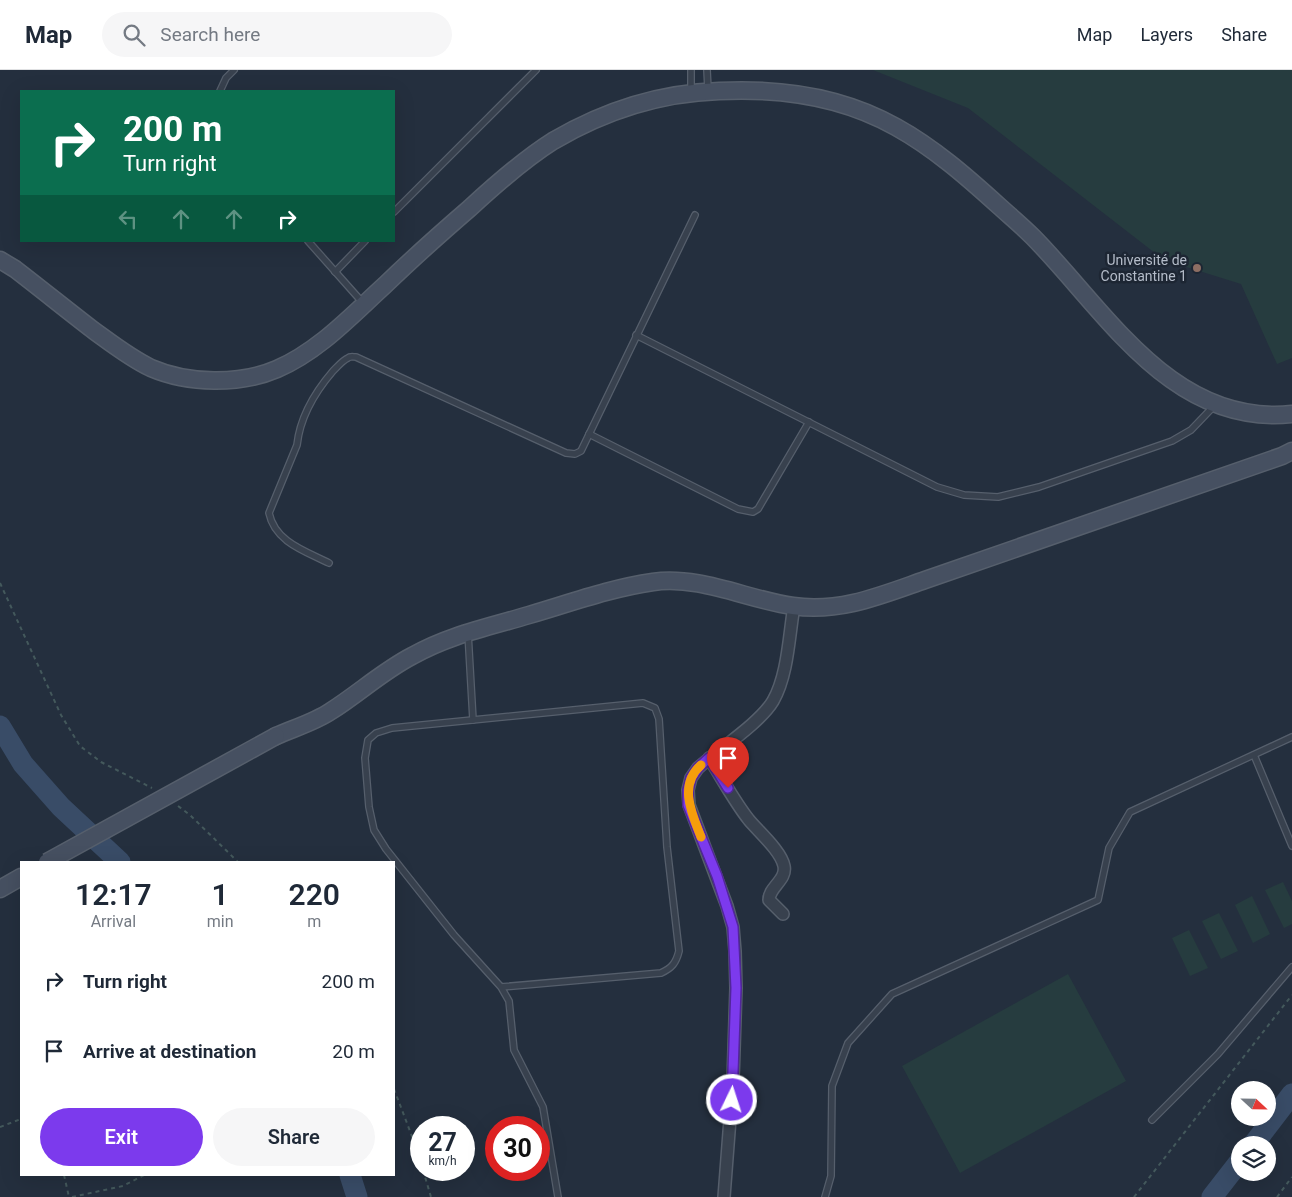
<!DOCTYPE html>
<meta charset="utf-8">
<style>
body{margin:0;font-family:Roboto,sans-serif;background:#f6f6f7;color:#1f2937;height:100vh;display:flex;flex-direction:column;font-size:19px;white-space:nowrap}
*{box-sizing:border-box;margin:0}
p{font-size:16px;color:#747a83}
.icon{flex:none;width:28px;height:28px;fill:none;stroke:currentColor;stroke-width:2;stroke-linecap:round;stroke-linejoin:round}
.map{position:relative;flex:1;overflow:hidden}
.drawer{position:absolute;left:20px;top:791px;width:375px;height:315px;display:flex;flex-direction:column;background:#fff;border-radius:0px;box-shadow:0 5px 20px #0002}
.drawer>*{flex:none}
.top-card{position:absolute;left:20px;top:20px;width:375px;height:152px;border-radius:0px;box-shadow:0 5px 20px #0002;background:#0b6e4f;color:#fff;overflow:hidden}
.needle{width:32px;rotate:112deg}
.controls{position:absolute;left:1231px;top:1011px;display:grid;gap:10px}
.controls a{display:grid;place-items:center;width:45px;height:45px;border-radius:50%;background:#fff;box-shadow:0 5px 20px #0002;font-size:25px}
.speed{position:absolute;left:410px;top:1046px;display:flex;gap:10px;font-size:25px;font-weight:700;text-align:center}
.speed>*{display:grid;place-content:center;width:65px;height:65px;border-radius:50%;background:#fff;box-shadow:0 5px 20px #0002;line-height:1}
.speed small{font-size:12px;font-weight:400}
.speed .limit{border:8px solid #d22;background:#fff;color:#111}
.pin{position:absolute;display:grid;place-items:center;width:42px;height:42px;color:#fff;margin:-51px -21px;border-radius:50% 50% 50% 0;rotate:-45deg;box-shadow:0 0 5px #0007}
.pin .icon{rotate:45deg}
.me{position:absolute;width:55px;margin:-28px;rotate:4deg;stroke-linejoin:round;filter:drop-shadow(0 0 4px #0008)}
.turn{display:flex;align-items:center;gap:18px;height:105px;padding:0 20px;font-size:22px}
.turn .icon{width:65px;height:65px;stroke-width:2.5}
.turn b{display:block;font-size:35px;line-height:42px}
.lanes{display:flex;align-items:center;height:48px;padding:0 20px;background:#0003;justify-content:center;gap:25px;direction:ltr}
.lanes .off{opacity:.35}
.eta{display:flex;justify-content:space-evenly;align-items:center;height:85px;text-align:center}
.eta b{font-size:30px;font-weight:600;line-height:35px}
.cta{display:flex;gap:10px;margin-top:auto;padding:10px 20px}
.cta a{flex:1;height:58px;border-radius:30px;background:#7c3aed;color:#fff;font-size:20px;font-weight:600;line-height:58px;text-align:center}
.cta a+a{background:#f6f6f7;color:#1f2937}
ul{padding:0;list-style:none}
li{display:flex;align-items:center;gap:15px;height:70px;padding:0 20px}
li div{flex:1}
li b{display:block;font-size:19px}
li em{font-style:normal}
header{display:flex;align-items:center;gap:30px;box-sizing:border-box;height:70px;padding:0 25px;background:#fff;border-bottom:1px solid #e0e1e3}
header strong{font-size:24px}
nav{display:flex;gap:28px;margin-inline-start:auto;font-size:18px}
.search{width:350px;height:45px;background:#f6f6f7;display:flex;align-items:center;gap:12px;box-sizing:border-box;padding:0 18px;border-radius:28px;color:#747a83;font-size:19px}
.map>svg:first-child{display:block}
.green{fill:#263c3f}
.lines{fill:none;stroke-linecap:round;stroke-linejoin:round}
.river{stroke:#394c67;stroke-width:21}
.lane-casing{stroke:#565f6c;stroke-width:8}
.street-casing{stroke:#565f6c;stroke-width:14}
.secondary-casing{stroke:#565f6c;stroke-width:19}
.path{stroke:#44595c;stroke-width:2;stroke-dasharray:4 4;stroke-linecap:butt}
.lane{stroke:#38414e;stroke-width:5.5}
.street{stroke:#38414e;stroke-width:11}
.secondary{stroke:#465061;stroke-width:16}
.secondary-bridge-casing{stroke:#565f6c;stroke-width:19;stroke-linecap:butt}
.secondary-bridge{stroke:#465061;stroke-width:16}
.route-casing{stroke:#51269a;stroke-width:12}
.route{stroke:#7c3aed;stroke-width:9}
.slow{stroke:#f59e0b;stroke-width:9}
.education-dot{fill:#8d6e63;stroke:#1d2633;stroke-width:2}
.labels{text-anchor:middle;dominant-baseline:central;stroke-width:5;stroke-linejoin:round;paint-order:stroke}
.poi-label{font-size:14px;fill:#b4bcc9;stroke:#1d2633;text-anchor:end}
</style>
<header>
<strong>Map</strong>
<div class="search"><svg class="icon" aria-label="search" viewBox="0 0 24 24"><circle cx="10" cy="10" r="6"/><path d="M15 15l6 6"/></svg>Search here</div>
<nav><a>Map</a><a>Layers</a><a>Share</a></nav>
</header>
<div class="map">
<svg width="1292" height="1127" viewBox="0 0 1292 1127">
<rect width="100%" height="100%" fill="#242f3e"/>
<!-- green -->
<g class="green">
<polygon points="873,0 1292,0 1292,288 1277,294 1241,214 1164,190 968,38"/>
<polygon points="1283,812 1292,831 1292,854 1284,858 1265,820"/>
<polygon points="1252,826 1270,864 1253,873 1235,835"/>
<polygon points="1219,843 1238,881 1221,889 1202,851"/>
<polygon points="1189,860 1208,898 1190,906 1172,868"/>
<polygon points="1068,904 1126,1011 960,1103 902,996"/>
</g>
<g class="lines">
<!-- river -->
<g class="river">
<polyline points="0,656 23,694 61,737 120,792"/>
<polyline points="1253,1075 1292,1024"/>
<polyline points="350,1105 357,1127"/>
<polyline points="1212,1127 1240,1091"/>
</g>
<!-- lane casing -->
<g class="lane-casing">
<g id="lane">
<polyline points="707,0 708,19"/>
<polyline points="220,21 226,8 234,0"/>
<polyline points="691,23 691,0"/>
<polyline points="394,142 536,0"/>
<polyline points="308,171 363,233"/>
<polyline points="335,202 365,171"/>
<polyline points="636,265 937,417 964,425 998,427 1039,417 1172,371 1191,360 1214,336"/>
<polyline points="589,364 738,439 753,442 758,439 809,352"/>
<path d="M329,493C305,481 275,472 269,443L297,375C300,347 315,322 333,301C337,297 343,290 348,288C350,286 353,287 356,287L566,383L575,384L581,381L695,145"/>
<polyline points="468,563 473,650"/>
<polyline points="1254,685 1292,776"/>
<path d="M501,917L661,903C672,898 676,893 679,881L667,777L659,649L655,638L643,633L392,658L376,663L368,670L365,688L369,737L374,760L386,779L454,865L501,917L509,931L514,980L543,1037L558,1127"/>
<polyline points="1152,1050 1218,984 1292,897"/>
<polyline points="825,1127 831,1106 832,1016 848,973 892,924 1098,830 1109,778 1130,742 1292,667"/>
</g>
</g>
<!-- street casing -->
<g class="street-casing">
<g id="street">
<path d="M709,688C722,708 734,731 749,750C759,762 781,781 784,796C787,810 769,817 769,830L783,844"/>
<path d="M724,1127L733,1010L736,918L735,881L733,857L727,836L689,735L688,720L691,708L698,698C718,680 760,653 773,631C788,605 789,565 794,536"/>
</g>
</g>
<!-- secondary casing -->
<g class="secondary-casing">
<g id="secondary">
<path d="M0,190L15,199C41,219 67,240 93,260C111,273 130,288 151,298C188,314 240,315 277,299C319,281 352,245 385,215C413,188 441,163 470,138C496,114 523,90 553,71C604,41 660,23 719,21C780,18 843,27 896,57C934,78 967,107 999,136C1010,146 1022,156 1033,167C1106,241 1172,357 1292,344"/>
<path d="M276,666C294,658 315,652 331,641C358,624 383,601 412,586C449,565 489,557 529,545C570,533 611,518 653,512C699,505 749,530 793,536C840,543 882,525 925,510L1282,386L1292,381"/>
<polyline points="0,819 21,807"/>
</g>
</g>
<!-- path -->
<g class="path">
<polyline points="0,513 61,645 80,676 101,692 152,718"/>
<polyline points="178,736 190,745 238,792"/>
<polyline points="394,1019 416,1077 421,1094"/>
<polyline points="0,1057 21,1049"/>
<polyline points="423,1100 431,1127"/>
<polyline points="64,1105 69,1127"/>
<polyline points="72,1127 123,1116 144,1105"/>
<polyline points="1134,1127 1292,925"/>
<polyline points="1277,1127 1292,1107"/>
</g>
<!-- lane -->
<use href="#lane" class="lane"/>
<!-- street -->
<use href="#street" class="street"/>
<!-- secondary -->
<use href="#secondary" class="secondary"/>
<!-- secondary-bridge casing -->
<g class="secondary-bridge-casing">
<polyline id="secondary-bridge" points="47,792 276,666"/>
</g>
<!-- secondary-bridge -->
<use href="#secondary-bridge" class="secondary-bridge"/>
</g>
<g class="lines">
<!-- route casing -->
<g class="route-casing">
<polyline id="route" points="728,718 709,688 698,698 691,708 688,720 688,735 717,806 733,857 736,918 732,1030"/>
</g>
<!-- route -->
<use href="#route" class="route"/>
<!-- slow -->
<path class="slow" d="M701,767C692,744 678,715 701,695"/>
</g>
<!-- markers -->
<circle class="education-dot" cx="1197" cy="198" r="5"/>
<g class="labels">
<!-- poi labels -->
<g class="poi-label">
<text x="1187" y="190">Université de<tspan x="1187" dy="16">Constantine 1</tspan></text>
</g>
</g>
</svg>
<div class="controls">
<a><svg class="needle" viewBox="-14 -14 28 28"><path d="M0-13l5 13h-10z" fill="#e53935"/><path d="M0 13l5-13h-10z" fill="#747a83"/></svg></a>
<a><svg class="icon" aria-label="layers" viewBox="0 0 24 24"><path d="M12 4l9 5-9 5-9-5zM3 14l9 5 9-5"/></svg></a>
</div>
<div class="speed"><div>27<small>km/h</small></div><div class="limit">30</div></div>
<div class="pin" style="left:728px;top:718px;background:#d93025"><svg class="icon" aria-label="arrive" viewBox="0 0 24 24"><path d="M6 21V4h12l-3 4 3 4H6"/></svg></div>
<svg class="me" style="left:732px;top:1030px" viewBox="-20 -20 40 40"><circle r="17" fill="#7c3aed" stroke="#fff" stroke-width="3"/><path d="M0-11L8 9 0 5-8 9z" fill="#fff"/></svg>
<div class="top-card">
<div class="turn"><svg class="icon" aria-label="right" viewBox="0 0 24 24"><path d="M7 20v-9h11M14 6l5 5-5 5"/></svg><div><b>200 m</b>Turn right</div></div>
<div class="lanes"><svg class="icon off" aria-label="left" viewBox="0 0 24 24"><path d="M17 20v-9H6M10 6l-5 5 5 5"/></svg><svg class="icon off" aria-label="ahead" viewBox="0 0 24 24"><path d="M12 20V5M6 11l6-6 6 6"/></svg><svg class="icon off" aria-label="ahead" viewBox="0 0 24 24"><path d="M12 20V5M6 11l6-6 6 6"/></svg><svg class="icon" aria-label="right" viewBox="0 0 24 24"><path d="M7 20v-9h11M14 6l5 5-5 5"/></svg></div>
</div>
<section class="drawer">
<div class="eta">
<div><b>12:17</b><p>Arrival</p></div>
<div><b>1</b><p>min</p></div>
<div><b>220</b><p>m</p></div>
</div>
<ul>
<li><svg class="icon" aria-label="right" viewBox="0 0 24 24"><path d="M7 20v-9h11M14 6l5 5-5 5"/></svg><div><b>Turn right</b></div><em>200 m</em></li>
<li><svg class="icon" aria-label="arrive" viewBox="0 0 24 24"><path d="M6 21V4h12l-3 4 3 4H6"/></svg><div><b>Arrive at destination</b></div><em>20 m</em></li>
</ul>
<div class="cta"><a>Exit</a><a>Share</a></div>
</section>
</div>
